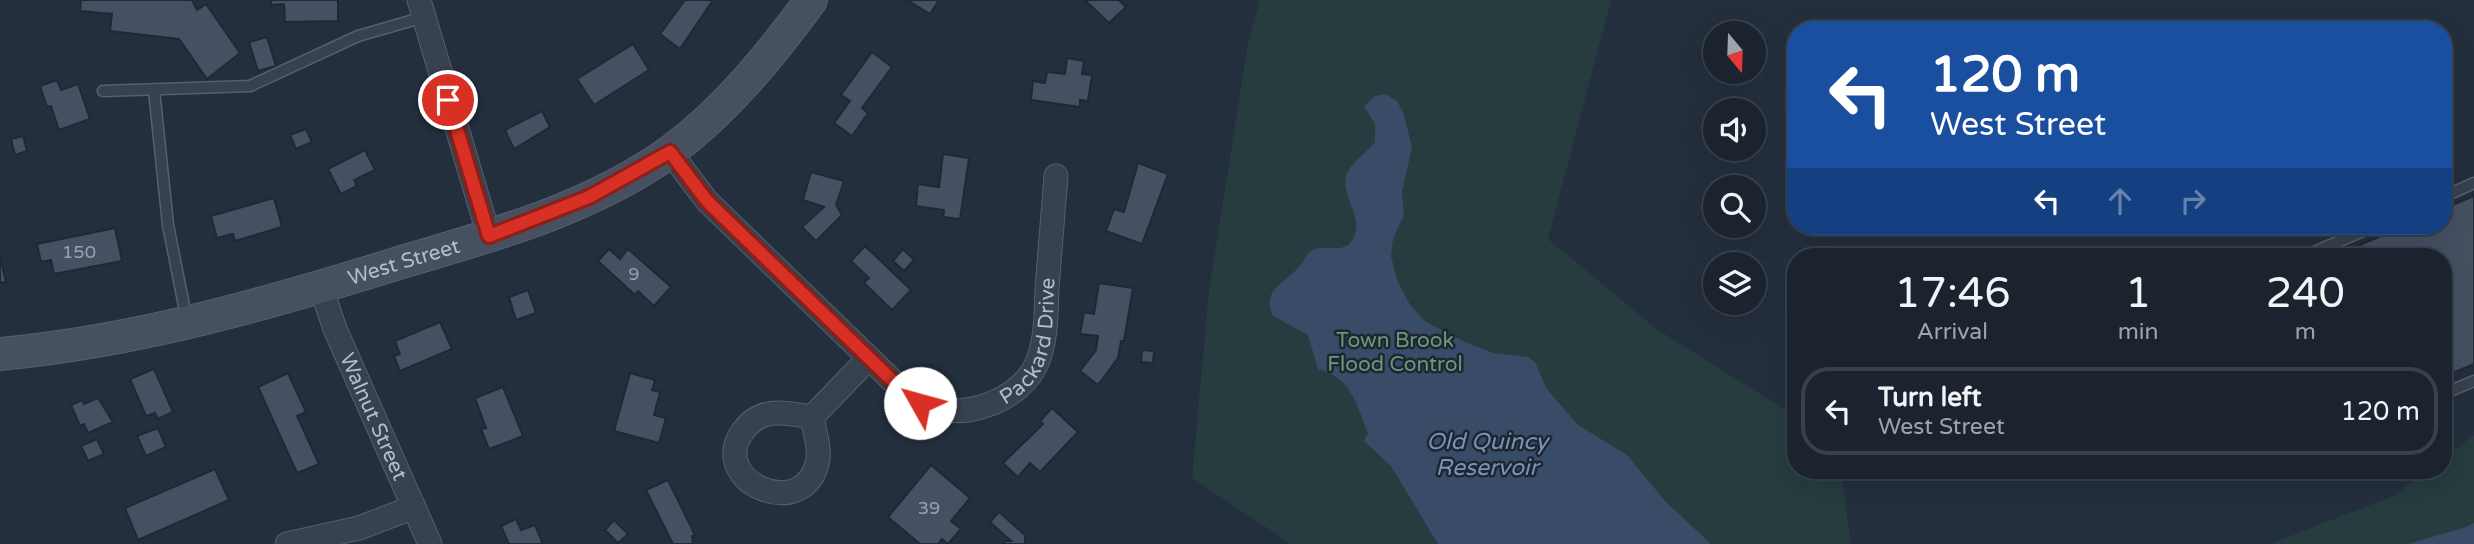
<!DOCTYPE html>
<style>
body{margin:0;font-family:"Varela Round",sans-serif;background:#282f3a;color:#f1f3f6;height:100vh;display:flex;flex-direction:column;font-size:26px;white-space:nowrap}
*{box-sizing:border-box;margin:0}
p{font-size:23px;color:#a0a4aa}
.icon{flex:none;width:38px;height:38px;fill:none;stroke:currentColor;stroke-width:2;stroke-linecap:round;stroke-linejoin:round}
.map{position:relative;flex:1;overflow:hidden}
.details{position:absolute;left:1787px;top:248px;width:665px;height:231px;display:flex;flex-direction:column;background:#1b232e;border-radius:28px;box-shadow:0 7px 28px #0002,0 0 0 2px #39404a}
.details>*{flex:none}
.guide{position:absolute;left:1787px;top:21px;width:665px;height:214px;border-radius:28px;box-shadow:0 7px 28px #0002,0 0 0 2px #39404a;background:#1a4fa0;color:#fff;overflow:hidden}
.needle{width:46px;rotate:161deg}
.controls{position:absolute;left:1703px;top:21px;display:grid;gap:14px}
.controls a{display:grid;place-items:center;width:63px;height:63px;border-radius:50%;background:#1b232e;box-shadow:0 7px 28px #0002,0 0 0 2px #39404a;font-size:35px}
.pin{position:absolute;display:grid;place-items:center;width:60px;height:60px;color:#fff;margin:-30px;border:4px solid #fff;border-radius:50%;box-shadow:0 2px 7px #0007}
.me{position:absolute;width:77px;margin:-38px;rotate:308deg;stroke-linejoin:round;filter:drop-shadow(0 0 5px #0008)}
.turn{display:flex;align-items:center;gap:24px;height:147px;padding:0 28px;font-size:32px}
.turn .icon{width:91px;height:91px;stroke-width:2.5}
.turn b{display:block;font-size:49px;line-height:60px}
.lanes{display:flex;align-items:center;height:66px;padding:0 28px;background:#0003;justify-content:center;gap:35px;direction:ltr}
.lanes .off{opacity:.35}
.eta{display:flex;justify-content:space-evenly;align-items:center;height:119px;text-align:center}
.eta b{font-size:42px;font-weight:600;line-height:49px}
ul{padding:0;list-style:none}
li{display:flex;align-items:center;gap:21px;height:88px;margin:0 14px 10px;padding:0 14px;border:4px solid #39404a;border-radius:28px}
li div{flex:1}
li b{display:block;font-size:26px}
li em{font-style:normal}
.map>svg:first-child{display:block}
.green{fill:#263c3f}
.water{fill:#394c67}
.building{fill:#455162;stroke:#1f2835;stroke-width:2}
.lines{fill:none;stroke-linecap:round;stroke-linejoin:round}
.lane-casing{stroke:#565f6c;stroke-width:13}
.street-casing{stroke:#565f6c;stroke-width:25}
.secondary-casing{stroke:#565f6c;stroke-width:34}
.lane{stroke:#38414e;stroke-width:10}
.street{stroke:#38414e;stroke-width:23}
.secondary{stroke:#465061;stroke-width:32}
.route-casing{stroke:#8d1f18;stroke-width:18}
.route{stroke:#d93025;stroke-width:12}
.labels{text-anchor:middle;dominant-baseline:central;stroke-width:5;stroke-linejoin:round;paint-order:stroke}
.number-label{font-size:18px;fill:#98a1af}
.street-label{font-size:21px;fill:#b4bcc9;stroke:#1d2633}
.park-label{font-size:21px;fill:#6b9a76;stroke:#1d2633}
.water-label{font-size:23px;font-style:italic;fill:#7c92b1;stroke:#1d2633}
</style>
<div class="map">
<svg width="2474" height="544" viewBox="0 0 2474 544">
<rect width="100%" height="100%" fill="#242f3e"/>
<!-- green -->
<g class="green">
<polygon points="1260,0 1611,0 1548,239 1655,328 1795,416 1796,471 1841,471 1851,544 1291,544 1192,478 1209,291 1248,43"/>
<polygon points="2474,435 2474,544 2270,544 2393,496 2427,471 2443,471 2443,458"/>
</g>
<!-- water -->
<g class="water">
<path d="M1385,94L1397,101L1403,112L1412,147L1402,192L1404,215L1393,239L1391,256L1397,280L1410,305L1426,322L1465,342L1493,353L1528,357L1535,362L1546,388L1578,425L1627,455L1665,501L1711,544H1438L1391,466L1364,441L1368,433C1356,404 1351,377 1318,369L1308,335L1273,316C1261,291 1283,284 1297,269C1304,263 1305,253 1315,249C1327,245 1342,253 1351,242C1368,220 1338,195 1347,174C1351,162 1367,153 1375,142V124L1364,106L1375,96Z"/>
<polygon points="2474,523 2474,544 2408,544 2466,527"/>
</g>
<!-- building -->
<g class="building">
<polygon points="81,0 192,0 197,10 206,4 240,53 207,79 179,39 110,31 112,14 80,11"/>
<polygon points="271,0 338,0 338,21 285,22 284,4 271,5"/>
<polygon points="685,0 713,0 680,49 660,34"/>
<polygon points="907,0 939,0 930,14"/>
<polygon points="1085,0 1119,0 1126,7 1109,23"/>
<polygon points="267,37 276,66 258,71 249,42"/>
<polygon points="633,44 649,70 594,105 577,79"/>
<polygon points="872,52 892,67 862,108 868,113 852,136 834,123 850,101 841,95"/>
<polygon points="1067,58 1084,61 1082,74 1092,75 1088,101 1080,100 1080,107 1031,100 1033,81 1045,83 1047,72 1065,74"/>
<polygon points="57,80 61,90 78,84 90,119 59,130 51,106 47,107 40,86"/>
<polygon points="542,111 550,127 514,149 505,130"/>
<polygon points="306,129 312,142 296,149 290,135"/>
<polygon points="23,136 27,151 15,155 11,139"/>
<polygon points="365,150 375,170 354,180 357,186 341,194 328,169"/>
<polygon points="943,154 969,158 960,219 943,217 944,210 916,206 918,184 939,187"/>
<polygon points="1138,163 1168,174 1142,244 1106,231 1114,209 1124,212"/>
<polygon points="811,172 844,181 836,205 842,215 816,241 802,227 824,207 803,200"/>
<polygon points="2474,196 2474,364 2443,377 2443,257 2331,257 2405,226 2443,226 2443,209"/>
<polygon points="274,198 282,227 235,241 233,234 217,238 211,216"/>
<polygon points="115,228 122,261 54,274 51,260 41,262 37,244"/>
<polygon points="865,246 911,290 892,310 864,283 869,278 851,261"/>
<polygon points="609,249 620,259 628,249 671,287 654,306 638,291 635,295 598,261"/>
<polygon points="903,249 914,260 904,271 893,261"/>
<polygon points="0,257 6,282 0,283"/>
<polygon points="1099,283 1133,288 1124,341 1121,341 1118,358 1098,385 1080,371 1096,350 1098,336 1080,334 1084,312 1094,314"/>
<polygon points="528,290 536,313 516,320 509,297"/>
<polygon points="440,322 452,349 400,371 394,356 400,354 395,341"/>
<polygon points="1142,350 1154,351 1153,363 1141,362"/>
<polygon points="154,369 173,412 158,419 155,413 146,416 130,379"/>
<polygon points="288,373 306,412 297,416 319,464 297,473 258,387"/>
<polygon points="630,373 655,380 652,390 660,392 654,415 666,418 659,443 614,431"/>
<polygon points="503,387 523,436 489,449 481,429 486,428 475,398"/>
<polygon points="98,398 113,422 88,433 84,424 80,426 71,405 82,400 84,404"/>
<polygon points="1052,408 1078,432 1040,472 1030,463 1018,477 1003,463 1043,424 1040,421"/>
<polygon points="158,428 166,447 146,456 137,436"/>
<polygon points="97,439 104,454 88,461 81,446"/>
<polygon points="931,465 970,498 951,521 961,529 948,544 942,539 938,544 920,544 888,517"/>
<polygon points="215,469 229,500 138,540 125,508"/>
<polygon points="668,480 695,535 692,536 693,544 673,544 646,490"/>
<polygon points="999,512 1025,535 1025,544 1004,544 1005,541 1011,541 990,522"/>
<polygon points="516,519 521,530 535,525 543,544 509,544 501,526"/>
<polygon points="614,520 628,534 618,543 605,530"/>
</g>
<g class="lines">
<!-- lane casing -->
<g class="lane-casing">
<g id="lane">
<polyline points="154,90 168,225 187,321"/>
<polyline points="103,91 250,86 358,36 424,17"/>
<polyline points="2443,197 2474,183"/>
<polyline points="2302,257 2375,226"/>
<polyline points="2443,394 2474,381"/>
</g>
</g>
<!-- street casing -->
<g class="street-casing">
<g id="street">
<polyline points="419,0 489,236"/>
<path id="s1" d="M670,152L707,201L901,389C924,408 952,416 981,407C1002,401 1025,387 1035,367C1047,343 1046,313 1047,288C1050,250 1053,213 1056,176"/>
<path id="s2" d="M321,287L335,329L430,544"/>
<path d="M812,417C814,430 820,446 818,459C807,525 706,482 743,431C761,406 786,413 812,417L869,358"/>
<polyline points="287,544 359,528 414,507"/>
</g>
</g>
<!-- secondary casing -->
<g class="secondary-casing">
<g id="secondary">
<path id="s3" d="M0,354C139,341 270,303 402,262C494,235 592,208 671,151C726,110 771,55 811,0"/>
</g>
</g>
<!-- lane -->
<use href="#lane" class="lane"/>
<!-- street -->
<use href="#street" class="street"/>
<!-- secondary -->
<use href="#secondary" class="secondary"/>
</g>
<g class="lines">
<!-- route casing -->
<g class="route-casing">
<polyline id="route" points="448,100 489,236 589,197 670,152 707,201 901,389 920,403"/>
</g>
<!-- route -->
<use href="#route" class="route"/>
</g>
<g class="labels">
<!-- number labels -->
<g class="number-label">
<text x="79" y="252">150</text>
<text x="634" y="274">9</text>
<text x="929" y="508">39</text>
</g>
<!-- street labels -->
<g class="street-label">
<text stroke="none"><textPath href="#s3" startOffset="415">West Street</textPath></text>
<text stroke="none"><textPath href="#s1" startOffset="508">Packard Drive</textPath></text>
<text stroke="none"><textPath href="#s2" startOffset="140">Walnut Street</textPath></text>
</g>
<!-- park labels -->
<g class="park-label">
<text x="1395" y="340">Town Brook<tspan x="1395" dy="24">Flood Control</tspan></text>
</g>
<!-- water labels -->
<g class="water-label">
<text x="1487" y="442">Old Quincy<tspan x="1487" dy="26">Reservoir</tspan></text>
</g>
</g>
</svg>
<div class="controls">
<a><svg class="needle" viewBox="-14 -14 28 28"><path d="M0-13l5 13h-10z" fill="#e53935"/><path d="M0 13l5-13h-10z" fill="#a0a4aa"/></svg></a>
<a><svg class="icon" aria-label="sound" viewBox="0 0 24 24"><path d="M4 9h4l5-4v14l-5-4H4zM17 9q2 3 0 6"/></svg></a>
<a><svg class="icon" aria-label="search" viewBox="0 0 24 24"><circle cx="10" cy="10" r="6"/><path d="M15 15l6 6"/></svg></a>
<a><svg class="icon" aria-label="layers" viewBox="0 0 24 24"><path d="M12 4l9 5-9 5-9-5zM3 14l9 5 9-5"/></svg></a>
</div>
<div class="pin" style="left:448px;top:100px;background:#d93025"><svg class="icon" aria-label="arrive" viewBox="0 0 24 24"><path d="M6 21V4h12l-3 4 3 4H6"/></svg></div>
<svg class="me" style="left:920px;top:403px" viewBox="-20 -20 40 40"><circle r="19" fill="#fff"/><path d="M0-13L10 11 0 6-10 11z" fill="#d93025"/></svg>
<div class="guide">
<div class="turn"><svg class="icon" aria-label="left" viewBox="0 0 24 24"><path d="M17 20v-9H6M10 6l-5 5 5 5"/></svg><div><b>120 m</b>West Street</div></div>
<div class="lanes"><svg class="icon" aria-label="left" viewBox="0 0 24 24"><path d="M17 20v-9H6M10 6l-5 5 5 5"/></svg><svg class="icon off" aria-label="ahead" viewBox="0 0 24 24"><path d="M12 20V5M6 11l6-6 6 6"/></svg><svg class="icon off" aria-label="right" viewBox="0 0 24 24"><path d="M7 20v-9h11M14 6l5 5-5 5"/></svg></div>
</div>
<section class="details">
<div class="eta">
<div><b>17:46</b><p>Arrival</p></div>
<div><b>1</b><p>min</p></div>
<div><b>240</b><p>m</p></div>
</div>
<ul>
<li><svg class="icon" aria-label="left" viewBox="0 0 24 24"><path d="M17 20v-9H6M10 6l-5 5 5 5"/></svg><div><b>Turn left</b><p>West Street</p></div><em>120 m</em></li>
</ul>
</section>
</div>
